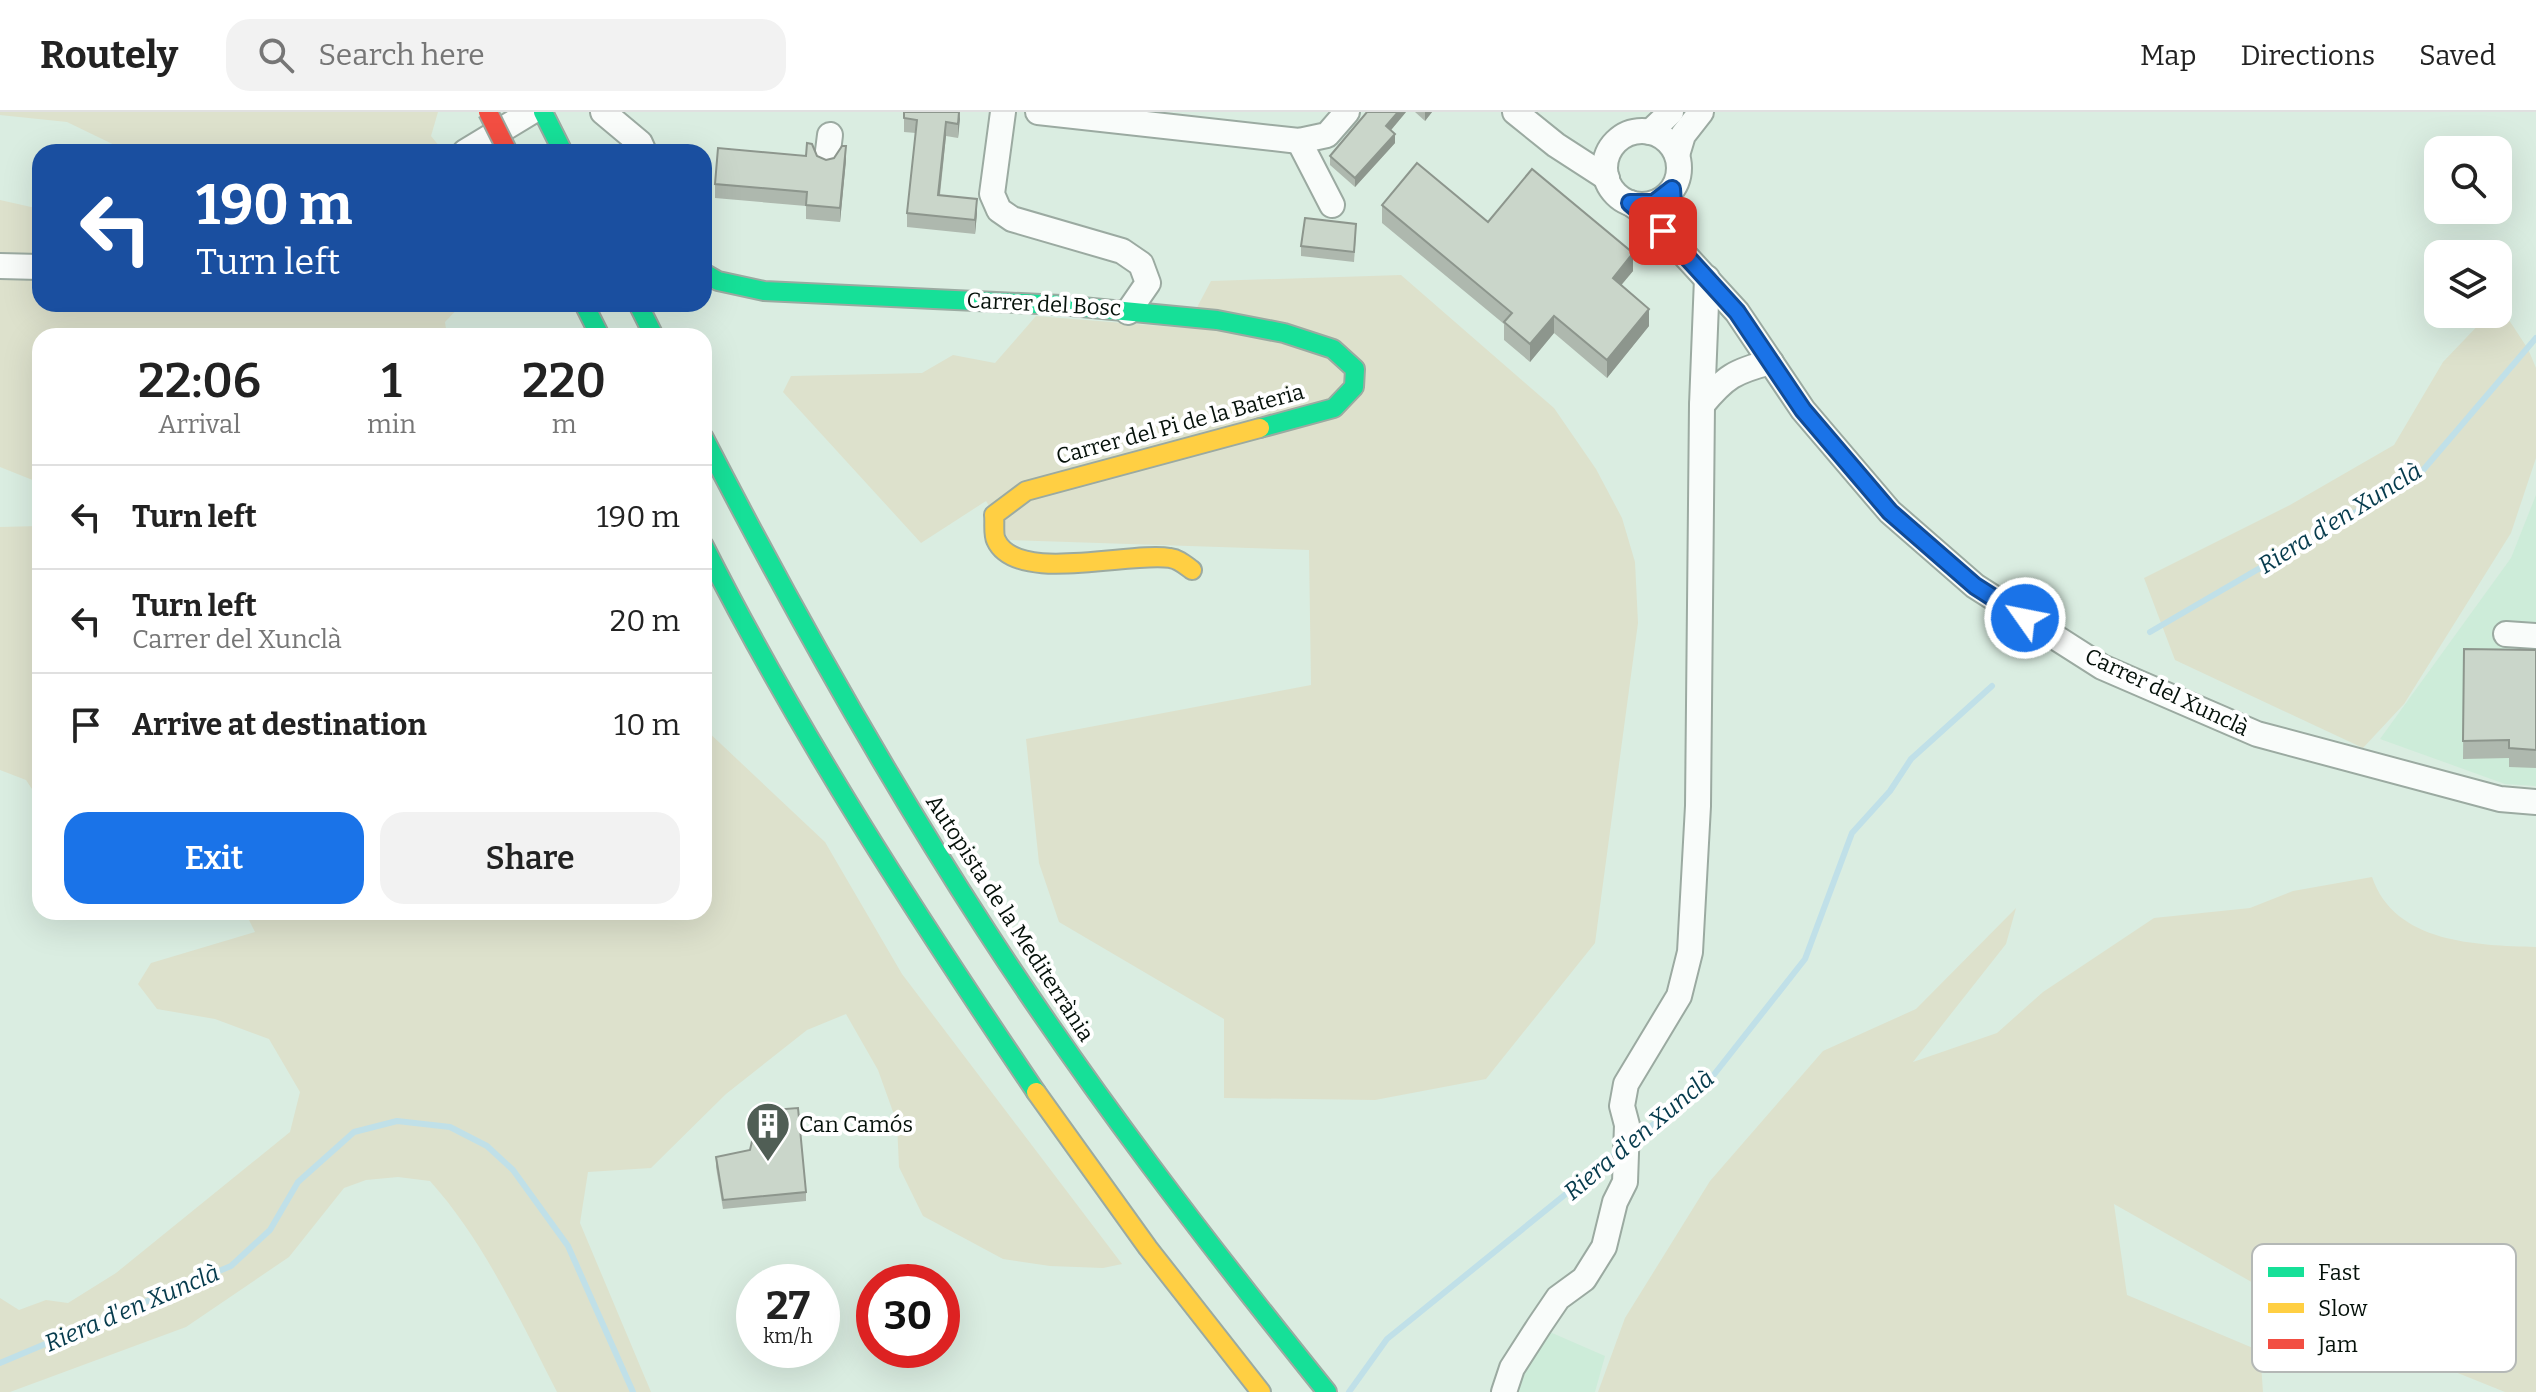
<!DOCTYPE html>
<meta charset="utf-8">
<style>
body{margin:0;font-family:Bitter,serif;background:#f2f2f2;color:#222;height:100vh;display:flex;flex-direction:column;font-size:30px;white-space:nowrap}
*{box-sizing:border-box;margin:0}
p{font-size:26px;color:#767676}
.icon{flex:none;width:44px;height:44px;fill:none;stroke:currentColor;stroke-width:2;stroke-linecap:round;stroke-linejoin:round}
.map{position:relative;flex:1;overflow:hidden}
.panel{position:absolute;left:32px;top:216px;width:680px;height:592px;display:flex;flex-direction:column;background:#fff;border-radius:24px;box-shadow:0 8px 32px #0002}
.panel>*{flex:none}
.guide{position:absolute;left:32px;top:32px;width:680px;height:168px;border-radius:24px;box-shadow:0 8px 32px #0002;background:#1a4fa0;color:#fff;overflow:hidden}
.controls{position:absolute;left:2424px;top:24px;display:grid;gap:16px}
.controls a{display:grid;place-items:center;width:88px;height:88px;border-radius:16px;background:#fff;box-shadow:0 8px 32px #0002;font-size:40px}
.speed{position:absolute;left:736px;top:1152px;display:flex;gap:16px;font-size:40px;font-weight:700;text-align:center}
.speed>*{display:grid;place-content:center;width:104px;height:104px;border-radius:50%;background:#fff;box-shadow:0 8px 32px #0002;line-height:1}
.speed small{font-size:20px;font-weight:400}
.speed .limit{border:12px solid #d22;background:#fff;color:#111}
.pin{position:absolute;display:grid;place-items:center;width:68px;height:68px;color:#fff;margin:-34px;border-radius:16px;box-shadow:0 4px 12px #0006}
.me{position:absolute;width:88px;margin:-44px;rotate:303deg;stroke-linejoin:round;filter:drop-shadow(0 0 6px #0008)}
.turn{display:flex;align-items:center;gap:28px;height:168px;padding:0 32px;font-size:36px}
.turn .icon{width:104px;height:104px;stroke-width:2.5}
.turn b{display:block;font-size:56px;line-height:68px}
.eta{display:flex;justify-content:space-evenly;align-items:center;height:136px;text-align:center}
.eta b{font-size:48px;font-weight:600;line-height:56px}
.cta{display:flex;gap:16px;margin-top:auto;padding:16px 32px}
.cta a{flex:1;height:92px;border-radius:24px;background:#1a73e8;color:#fff;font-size:32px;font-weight:600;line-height:92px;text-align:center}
.cta a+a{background:#f2f2f2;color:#222}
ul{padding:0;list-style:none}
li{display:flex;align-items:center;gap:24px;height:104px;padding:0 32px;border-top:2px solid #e0e0e0}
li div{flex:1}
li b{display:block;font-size:30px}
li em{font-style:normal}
header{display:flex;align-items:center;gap:48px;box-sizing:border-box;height:112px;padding:0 40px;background:#fff;border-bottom:2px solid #e0e0e0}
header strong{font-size:38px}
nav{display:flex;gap:44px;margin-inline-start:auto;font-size:28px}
.search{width:560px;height:72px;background:#f2f2f2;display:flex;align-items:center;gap:20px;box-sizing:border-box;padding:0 28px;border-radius:24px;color:#767676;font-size:30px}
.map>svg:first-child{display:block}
.built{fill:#cdecd9}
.green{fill:#dde1cc}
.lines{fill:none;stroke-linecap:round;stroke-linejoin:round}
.stream{stroke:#c0e0e8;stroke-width:6}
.street-casing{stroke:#9baaa1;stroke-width:28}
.fast-casing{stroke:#9baaa1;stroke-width:22}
.slow-casing{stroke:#9baaa1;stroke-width:22}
.street{stroke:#f9fcfa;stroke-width:24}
.fast{stroke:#16e098;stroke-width:18}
.slow{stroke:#ffcf43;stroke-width:18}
.jam-bridge-casing{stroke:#9baaa1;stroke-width:22;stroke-linecap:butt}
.jam-bridge{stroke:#f24e42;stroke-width:18}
.wall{fill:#aeb8ae}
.shaded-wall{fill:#8d968d}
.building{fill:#cad6ca;stroke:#8d968d;stroke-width:2}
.route-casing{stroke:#114b97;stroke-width:20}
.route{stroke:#1a73e8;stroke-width:14}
.labels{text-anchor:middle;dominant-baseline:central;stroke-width:8;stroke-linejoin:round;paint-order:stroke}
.street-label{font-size:22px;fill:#05110a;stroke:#fff}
.poi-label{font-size:22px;fill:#05110a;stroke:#fff;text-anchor:start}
.water-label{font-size:24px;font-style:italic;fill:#063b4d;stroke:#fff}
.key{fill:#fff;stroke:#b4b8b6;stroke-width:2}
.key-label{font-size:22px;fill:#05110a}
</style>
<header>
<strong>Routely</strong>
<div class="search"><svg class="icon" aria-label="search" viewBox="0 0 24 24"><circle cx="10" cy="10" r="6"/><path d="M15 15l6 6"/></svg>Search here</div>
<nav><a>Map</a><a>Directions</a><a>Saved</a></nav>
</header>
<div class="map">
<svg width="2536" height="1280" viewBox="0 0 2536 1280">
<rect width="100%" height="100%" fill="#daede1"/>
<!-- built -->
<g class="built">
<polygon points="2536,383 2536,674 2505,672 2380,627 2511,446"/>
<polygon points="1543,1217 1605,1244 1595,1280 1513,1280"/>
</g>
<!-- green -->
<g class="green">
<polygon points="0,0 438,0 431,24 444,40 129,40 67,10 0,3"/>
<polygon points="0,88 40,97 40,192 462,192 445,210 447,224 40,224 40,371 0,355"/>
<polygon points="1401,163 1554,296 1596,357 1622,406 1635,450 1638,511 1595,831 1486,967 1375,988 1224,986 1224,907 1059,810 1039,751 1026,627 1311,573 1309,438 1009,428 986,389 921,431 783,280 791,264 922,261 953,243 995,251 1036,204 1186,216 1211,169"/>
<polygon points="2487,204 2509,208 2528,237 2536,256 2536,346 2511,421 2404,592 2363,636 2175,548 2144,466 2290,393 2394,333 2443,250"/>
<polygon points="40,414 40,689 26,668 0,658 0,415"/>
<path d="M704,616L825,730L902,862L1122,1152L1103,1156L1050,1154L1003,1147L923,1104L899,1055L897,1011L878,958L846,902L807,918L726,982L651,1056L588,1060L580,1111L651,1280H557C520,1208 484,1129 430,1069L398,1065L366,1068L344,1076L289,1145L186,1215L10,1280H0V1186L19,1198L46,1188L68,1191L116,1161L290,1020L300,980L269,927L215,907L157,897L138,872L151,851L255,820L245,800H704Z"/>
<path d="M2372,765C2395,832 2477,833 2536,835V1280H2505L2301,1198L2114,1092L2127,1183L2260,1239L2263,1280H1598L1625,1206L1710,1069L1823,939L1916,897L2016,796L2006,832L1913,950L1997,921L2043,880L2154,806L2250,796L2293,779Z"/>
</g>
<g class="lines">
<!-- stream -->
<g class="stream">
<polyline points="2150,520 2418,364 2536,226"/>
<polyline points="1634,1027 1705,974 1805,847 1852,721 1890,679 1911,647 1992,574"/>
<polyline points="0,1251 231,1154 270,1118 298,1070 354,1020 397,1009 450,1015 487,1034 513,1058 568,1134 633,1280"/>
<polyline points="1349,1280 1387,1227 1619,1039"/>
</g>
<!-- street casing -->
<g class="street-casing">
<g id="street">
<polyline points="603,0 640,31 644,40"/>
<polyline points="1003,0 992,82 999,98 1012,107 1122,139 1141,152 1148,171 1128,200"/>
<polyline points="1038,0 1299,29 1327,23 1347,0"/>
<polyline points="1515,0 1556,33 1607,66"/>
<circle cx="1642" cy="56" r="37"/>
<polyline points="1650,20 1671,0"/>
<polyline points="1299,29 1332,93"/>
<polyline points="465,40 531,0"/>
<polyline points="1677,43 1683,23 1701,0"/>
<polyline points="827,47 830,23"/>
<polyline points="1630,91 1649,104 1737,200 1803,298 1890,400 1975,474 2102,555 2257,622 2500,687 2536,690"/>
<polyline points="0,154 40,155"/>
<path d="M1702,293C1725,265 1735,259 1771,250"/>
<polyline points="2506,522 2536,524"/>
<polyline points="1504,1280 1512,1256 1539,1214 1558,1186 1584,1167 1604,1135 1615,1090 1625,1070 1627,1013 1622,994 1626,972 1679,884 1690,840 1698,694 1702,293 1707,166"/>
</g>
</g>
<!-- fast casing -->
<g class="fast-casing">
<g id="fast">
<polyline points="543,0 563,40"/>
<polyline points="704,161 718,169 764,179 1061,193 1217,208 1284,221 1333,237 1355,257 1354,275 1334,296 1260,316"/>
<polyline points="584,192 600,224"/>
<polyline points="638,192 654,224"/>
<path d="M704,326C791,495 883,659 986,818C1090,979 1207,1131 1327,1280"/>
<path d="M704,434C800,624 917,804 1036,980"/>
</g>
</g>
<!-- slow casing -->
<g class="slow-casing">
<g id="slow">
<path d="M1192,458C1185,453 1179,447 1170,446C1131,439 1016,473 996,428C993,422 995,410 994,403L1026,379L1260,316"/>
<polyline points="1036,980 1148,1136 1261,1280"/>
</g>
</g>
<!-- street -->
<use href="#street" class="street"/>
<!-- fast -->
<use href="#fast" class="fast"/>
<!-- slow -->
<use href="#slow" class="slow"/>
<!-- jam-bridge casing -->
<g class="jam-bridge-casing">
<polyline id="jam-bridge" points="488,0 508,40"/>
</g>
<!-- jam-bridge -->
<use href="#jam-bridge" class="jam-bridge"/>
</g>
<!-- wall -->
<g class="wall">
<polygon points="960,0 958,26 946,24 940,83 977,101 975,122 907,115 907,101 916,21 904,20 904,6"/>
<polygon points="1406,0 1391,18 1395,31 1355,75 1330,53 1330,44"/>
<polygon points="1415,0 1432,0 1425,9"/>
<polygon points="806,44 817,44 826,48 846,48 840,110 806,107 806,94 715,86 715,72"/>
<polygon points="1382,93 1633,159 1621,173 1649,214 1607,266 1554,221 1530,250 1504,228 1504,212 1382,111"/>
<polygon points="1356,121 1354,150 1301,144 1301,134"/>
<polygon points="2464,537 2536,538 2536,656 2509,655 2509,646 2463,647"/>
<polygon points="716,1045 806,1080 806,1089 723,1097 716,1055"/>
</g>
<!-- shaded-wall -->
<g class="shaded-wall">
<polygon points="959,0 960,7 958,26 958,12"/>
<polygon points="1398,0 1406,0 1386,24 1386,14"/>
<polygon points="1425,0 1432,0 1425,9"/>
<polygon points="946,10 946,24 938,97 938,83"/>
<polygon points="1395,22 1395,31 1355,75 1355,66"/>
<polygon points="846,34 846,48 840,110 840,96"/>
<polygon points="977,87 977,101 975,122 975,108"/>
<polygon points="1633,141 1633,159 1613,183 1613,166"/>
<polygon points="1649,197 1649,214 1607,266 1607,248"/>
<polygon points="1554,204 1554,221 1530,250 1530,232"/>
</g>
<!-- building -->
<g class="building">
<polygon points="904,0 959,0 958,12 946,10 938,83 977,87 975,108 907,101 917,8 904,6"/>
<polygon points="1367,0 1398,0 1386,14 1395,22 1355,66 1330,44"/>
<polygon points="807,31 812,32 817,44 826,48 834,46 842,34 846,34 840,96 806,93 807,80 715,72 718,36 806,44"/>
<polygon points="1417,51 1488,110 1532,57 1633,141 1613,166 1649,197 1607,248 1554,204 1530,232 1504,210 1512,201 1382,93"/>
<polygon points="1305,106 1356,112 1354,140 1301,134"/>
<polygon points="2464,537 2536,538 2536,638 2509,636 2509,628 2463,629"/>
<polygon points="798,996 806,1080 723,1088 716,1045 750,1038 759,999"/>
</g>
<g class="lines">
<!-- route casing -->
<g class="route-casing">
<polyline id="route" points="1663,119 1630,91 1654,91 1672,77 1676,133 1737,200 1803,298 1890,400 1975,474 2025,506"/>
</g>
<!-- route -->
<use href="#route" class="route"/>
</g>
<!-- icons -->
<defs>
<g id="building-pin" transform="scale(2.3)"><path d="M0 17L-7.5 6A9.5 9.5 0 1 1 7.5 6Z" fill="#505e55" stroke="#fff"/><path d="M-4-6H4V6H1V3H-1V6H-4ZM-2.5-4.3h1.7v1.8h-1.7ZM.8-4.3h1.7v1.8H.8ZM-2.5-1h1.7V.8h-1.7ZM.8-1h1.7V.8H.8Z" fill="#fff"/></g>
</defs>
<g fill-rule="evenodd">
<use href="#building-pin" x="768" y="1012"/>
</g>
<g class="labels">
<!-- street labels -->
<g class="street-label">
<text transform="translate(1044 192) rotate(3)">Carrer del Bosc</text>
<text transform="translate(1180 312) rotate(-15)">Carrer del Pi de la Bateria</text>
<text transform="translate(2167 580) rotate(25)">Carrer del Xunclà</text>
<text transform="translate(1010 806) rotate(57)">Autopista de la Mediterrània</text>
</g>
<!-- poi labels -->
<g class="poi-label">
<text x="799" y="1012">Can Camós</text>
</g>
<!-- water labels -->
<g class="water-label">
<text transform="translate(2340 406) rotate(-32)">Riera d'en Xunclà</text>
<text transform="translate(1639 1023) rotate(-40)">Riera d'en Xunclà</text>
<text transform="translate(132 1196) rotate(-23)">Riera d'en Xunclà</text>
</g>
</g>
<!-- legend -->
<rect x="2252" y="1132" width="264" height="128" rx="12" class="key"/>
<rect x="2268" y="1155" width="36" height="10" fill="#16e098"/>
<rect x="2268" y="1191" width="36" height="10" fill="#ffcf43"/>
<rect x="2268" y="1227" width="36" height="10" fill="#f24e42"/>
<g class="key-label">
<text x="2318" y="1168">Fast</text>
<text x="2318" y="1204">Slow</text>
<text x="2318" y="1240">Jam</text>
</g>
</svg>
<div class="controls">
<a><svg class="icon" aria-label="search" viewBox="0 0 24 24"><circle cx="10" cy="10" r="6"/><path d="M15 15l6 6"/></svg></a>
<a><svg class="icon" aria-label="layers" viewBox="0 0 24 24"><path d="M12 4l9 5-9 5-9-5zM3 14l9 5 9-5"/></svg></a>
</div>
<div class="speed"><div>27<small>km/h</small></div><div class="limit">30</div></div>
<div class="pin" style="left:1663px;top:119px;background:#d93025"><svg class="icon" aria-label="arrive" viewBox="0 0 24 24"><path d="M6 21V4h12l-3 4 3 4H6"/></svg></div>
<svg class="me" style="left:2025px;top:506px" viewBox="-20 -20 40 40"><circle r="17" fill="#1a73e8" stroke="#fff" stroke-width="3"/><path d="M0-11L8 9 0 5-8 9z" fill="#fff"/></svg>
<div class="guide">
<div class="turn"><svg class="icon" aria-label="left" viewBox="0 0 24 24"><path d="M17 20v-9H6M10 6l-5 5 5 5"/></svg><div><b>190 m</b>Turn left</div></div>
</div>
<section class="panel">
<div class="eta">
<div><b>22:06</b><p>Arrival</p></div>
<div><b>1</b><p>min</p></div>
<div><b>220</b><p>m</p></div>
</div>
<ul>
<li><svg class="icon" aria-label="left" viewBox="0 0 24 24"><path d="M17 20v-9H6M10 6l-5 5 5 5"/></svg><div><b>Turn left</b></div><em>190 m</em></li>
<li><svg class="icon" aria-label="left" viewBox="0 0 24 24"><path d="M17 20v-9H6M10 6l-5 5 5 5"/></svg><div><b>Turn left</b><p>Carrer del Xunclà</p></div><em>20 m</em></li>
<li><svg class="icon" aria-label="arrive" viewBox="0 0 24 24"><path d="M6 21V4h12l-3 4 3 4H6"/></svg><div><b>Arrive at destination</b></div><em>10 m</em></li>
</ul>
<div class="cta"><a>Exit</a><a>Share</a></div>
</section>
</div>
